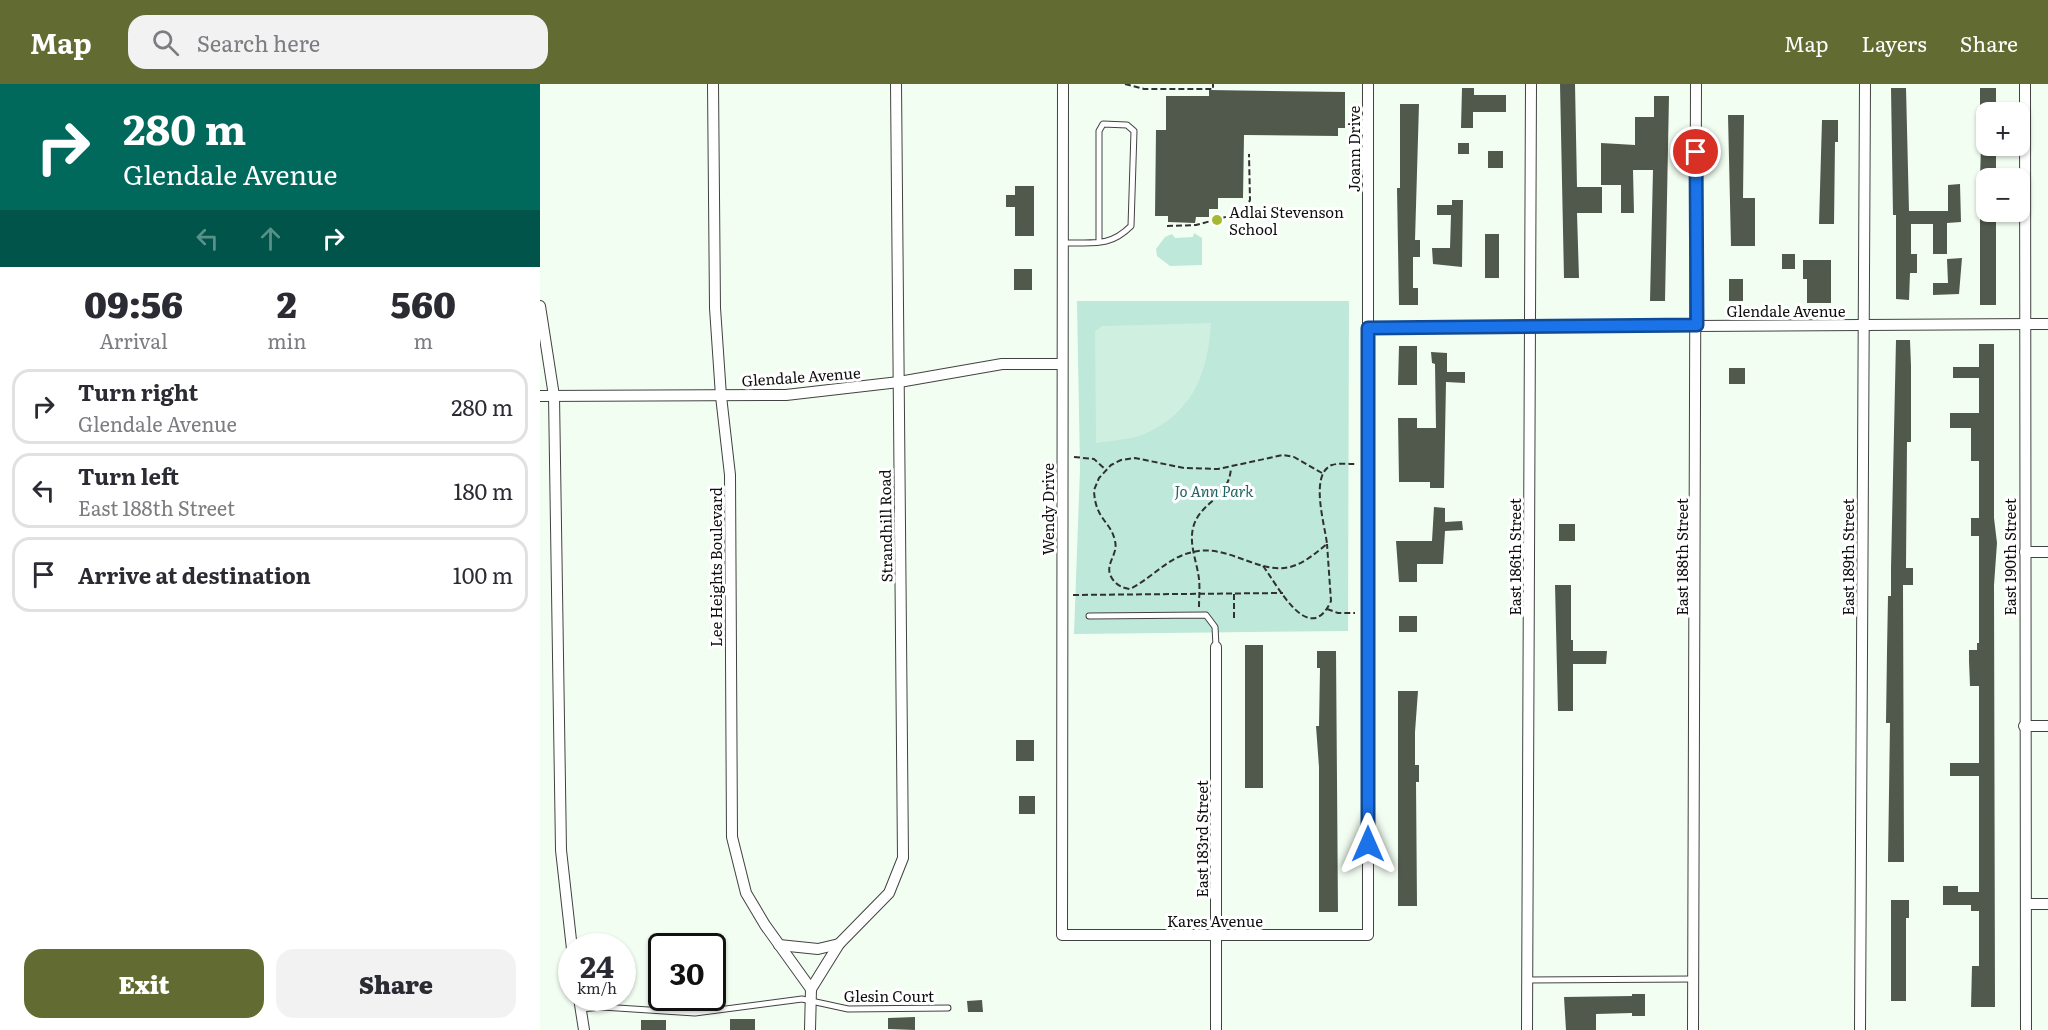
<!DOCTYPE html>
<meta charset="utf-8">
<style>
body{margin:0;font-family:Literata,serif;background:#f2f2f3;color:#2b2b33;height:100vh;display:flex;flex-direction:column;font-size:22px;white-space:nowrap}
*{box-sizing:border-box;margin:0}
p{font-size:20px;color:#7c7c81}
.icon{flex:none;width:33px;height:33px;fill:none;stroke:currentColor;stroke-width:2;stroke-linecap:round;stroke-linejoin:round}
.map{position:relative;flex:1;overflow:hidden}
.details{display:flex;flex-direction:column;background:#fff;width:540px}
.details>*{flex:none}
.hud{background:#00695c;color:#fff;overflow:hidden}
.tools{position:absolute;left:1436px;top:18px;display:grid;gap:12px}
.tools a{display:grid;place-items:center;width:54px;height:54px;border-radius:12px;background:#fff;box-shadow:0 2px 4px #0004;font-size:30px}
.speed{position:absolute;left:18px;top:849px;display:flex;gap:12px;font-size:30px;font-weight:700;text-align:center}
.speed>*{display:grid;place-content:center;width:78px;height:78px;border-radius:50%;background:#fff;box-shadow:0 2px 4px #0004;line-height:1}
.speed small{font-size:15px;font-weight:400}
.speed .limit{border:3px solid #111;border-radius:9px;background:#fff;color:#111}
.pin{position:absolute;display:grid;place-items:center;width:51px;height:51px;color:#fff;margin:-26px;border:3px solid #fff;border-radius:50%;box-shadow:0 2px 6px #0007}
.me{position:absolute;width:66px;margin:-33px;rotate:0deg;stroke-linejoin:round;filter:drop-shadow(0 0 4px #0008)}
.turn{display:flex;align-items:center;gap:21px;height:126px;padding:0 24px;font-size:27px}
.turn .icon{width:78px;height:78px;stroke-width:2.5}
.turn b{display:block;font-size:42px;line-height:51px}
.lanes{display:flex;align-items:center;height:57px;padding:0 24px;background:#0003;justify-content:center;gap:30px;direction:ltr}
.lanes .off{opacity:.35}
.eta{display:flex;justify-content:space-evenly;align-items:center;height:102px;text-align:center}
.eta b{font-size:36px;font-weight:800;line-height:42px}
.primary-button{display:flex;gap:12px;margin-top:auto;padding:12px 24px}
.primary-button a{flex:1;height:69px;border-radius:18px;background:#626b31;color:#fff;font-size:24px;font-weight:800;line-height:69px;text-align:center}
.primary-button a+a{background:#f2f2f3;color:#2b2b33}
ul{padding:0;list-style:none}
li{display:flex;align-items:center;gap:18px;height:75px;margin:0 12px 9px;padding:0 12px;border:3px solid #e1e1e2;border-radius:18px}
li div{flex:1}
li b{display:block;font-size:22px}
li em{font-style:normal}
header{display:flex;align-items:center;gap:36px;box-sizing:border-box;height:84px;padding:0 30px;background:#626b31;color:#fff}
header strong{font-size:28px}
nav{display:flex;gap:33px;margin-inline-start:auto;font-size:21px}
.search{width:420px;height:54px;background:#f2f2f3;display:flex;align-items:center;gap:15px;box-sizing:border-box;padding:0 21px;border-radius:18px;color:#7c7c81;font-size:22px}
main{display:flex;flex:1;min-height:0}
.map>svg:first-child{display:block}
.green{fill:#bde8da}
.pitch{fill:#cfefe0}
.building{fill:#51584c}
.lines{fill:none;stroke-linecap:round;stroke-linejoin:round}
.service-casing{stroke:#424242;stroke-width:7}
.minor-casing{stroke:#424242;stroke-width:12}
.path{stroke:#313131;stroke-width:2;stroke-dasharray:6 3;stroke-linecap:butt}
.service{stroke:#fff;stroke-width:5}
.minor{stroke:#fff;stroke-width:10}
.route-casing{stroke:#114b97;stroke-width:15}
.route{stroke:#1a73e8;stroke-width:10}
.poi-dot{fill:#a5b92e;stroke:#fff;stroke-width:2}
.labels{text-anchor:middle;dominant-baseline:central;stroke-width:6;stroke-linejoin:round;paint-order:stroke}
.street-label{font-size:15px;fill:#0f0f0f;stroke:#fff}
.poi-label{font-size:15px;fill:#0f0f0f;stroke:#fff;text-anchor:start}
.park-label{font-size:15px;font-style:italic;fill:#226463;stroke:#fff}
</style>
<header>
<strong>Map</strong>
<div class="search"><svg class="icon" aria-label="search" viewBox="0 0 24 24"><circle cx="10" cy="10" r="6"/><path d="M15 15l6 6"/></svg>Search here</div>
<nav><a>Map</a><a>Layers</a><a>Share</a></nav>
</header>
<main>
<section class="details">
<div class="hud">
<div class="turn"><svg class="icon" aria-label="right" viewBox="0 0 24 24"><path d="M7 20v-9h11M14 6l5 5-5 5"/></svg><div><b>280 m</b>Glendale Avenue</div></div>
<div class="lanes"><svg class="icon off" aria-label="left" viewBox="0 0 24 24"><path d="M17 20v-9H6M10 6l-5 5 5 5"/></svg><svg class="icon off" aria-label="ahead" viewBox="0 0 24 24"><path d="M12 20V5M6 11l6-6 6 6"/></svg><svg class="icon" aria-label="right" viewBox="0 0 24 24"><path d="M7 20v-9h11M14 6l5 5-5 5"/></svg></div>
</div>
<div class="eta">
<div><b>09:56</b><p>Arrival</p></div>
<div><b>2</b><p>min</p></div>
<div><b>560</b><p>m</p></div>
</div>
<ul>
<li><svg class="icon" aria-label="right" viewBox="0 0 24 24"><path d="M7 20v-9h11M14 6l5 5-5 5"/></svg><div><b>Turn right</b><p>Glendale Avenue</p></div><em>280 m</em></li>
<li><svg class="icon" aria-label="left" viewBox="0 0 24 24"><path d="M17 20v-9H6M10 6l-5 5 5 5"/></svg><div><b>Turn left</b><p>East 188th Street</p></div><em>180 m</em></li>
<li><svg class="icon" aria-label="arrive" viewBox="0 0 24 24"><path d="M6 21V4h12l-3 4 3 4H6"/></svg><div><b>Arrive at destination</b></div><em>100 m</em></li>
</ul>
<div class="primary-button"><a>Exit</a><a>Share</a></div>
</section>
<div class="map">
<svg width="1508" height="946" viewBox="0 0 1508 946">
<rect width="100%" height="100%" fill="#f3fef3"/>
<!-- green -->
<g class="green">
<polygon points="654,149 662,154 662,181 630,182 617,172 616,165 625,153 632,150 635,154 653,153"/>
<polygon points="537,217 809,217 808,547 534,550 540,385"/>
</g>
<!-- pitch -->
<path class="pitch" d="M671,239C668,285 656,324 611,347C595,356 574,356 556,359L555,247L562,242Z"/>
<!-- building -->
<g class="building">
<polygon points="1020,0 1035,0 1037,103 1062,103 1062,129 1037,129 1039,194 1024,194"/>
<polygon points="922,4 934,4 934,11 966,11 966,28 933,28 933,44 921,44"/>
<polygon points="1351,4 1366,4 1369,127 1408,127 1408,101 1420,100 1421,138 1407,139 1407,170 1393,170 1393,140 1371,140 1371,170 1377,170 1377,189 1370,189 1369,216 1356,215 1356,131 1353,131"/>
<rect x="1440" y="4" width="16" height="18"/>
<polygon points="669,6 805,8 805,44 798,44 798,52 704,51 703,114 678,114 678,125 669,125 669,133 656,133 655,139 628,138 628,132 615,132 616,46 626,46 626,12 669,12"/>
<polygon points="1114,12 1129,12 1125,217 1110,217 1113,86 1093,86 1094,129 1081,129 1081,101 1061,101 1061,59 1095,61 1095,33 1114,33"/>
<polygon points="860,20 879,20 875,156 880,156 880,173 873,173 873,204 878,204 878,221 859,221 857,104 860,104"/>
<polygon points="1188,31 1204,31 1203,114 1215,114 1215,162 1191,162"/>
<polygon points="1282,36 1298,36 1298,58 1295,58 1294,140 1279,140"/>
<rect x="918" y="59" width="11" height="11"/>
<polygon points="1441,62 1456,62 1456,94 1440,94"/>
<rect x="948" y="67" width="15" height="17"/>
<polygon points="475,102 494,102 494,152 475,152 475,123 466,123 466,111 475,111"/>
<polygon points="912,116 923,116 922,183 893,180 892,164 910,164 911,131 897,131 897,121 912,121"/>
<rect x="1440" y="129" width="16" height="92"/>
<rect x="945" y="150" width="14" height="44"/>
<rect x="1242" y="170" width="13" height="15"/>
<polygon points="1422,174 1419,210 1393,211 1393,199 1408,199 1407,175"/>
<polygon points="1263,176 1291,176 1291,219 1267,219 1267,195 1263,195"/>
<rect x="474" y="185" width="18" height="21"/>
<rect x="1189" y="195" width="14" height="22"/>
<polygon points="1356,256 1370,256 1371,282 1371,358 1367,358 1366,484 1373,484 1373,501 1363,501 1364,778 1348,778 1350,639 1346,639 1347,567 1348,512 1351,512 1351,484"/>
<polygon points="1439,260 1454,260 1454,434 1457,459 1454,501 1455,923 1431,923 1432,882 1439,882 1439,827 1431,827 1431,821 1403,821 1403,802 1418,802 1418,808 1439,808 1439,692 1410,692 1410,679 1439,679 1439,602 1430,602 1429,577 1429,566 1437,566 1437,559 1439,559 1439,452 1431,452 1431,434 1439,434 1439,377 1431,377 1431,344 1410,344 1410,329 1439,329 1439,294 1413,294 1413,283 1439,283"/>
<polygon points="859,262 877,262 877,301 858,301"/>
<polygon points="891,268 907,269 907,288 925,288 925,299 906,298 904,404 890,404 890,398 859,398 858,334 877,334 877,344 896,344 895,280 892,279"/>
<rect x="1189" y="284" width="16" height="16"/>
<polygon points="894,423 905,424 905,438 922,437 923,446 905,447 903,480 877,480 877,498 859,498 856,457 892,457"/>
<rect x="1019" y="440" width="16" height="17"/>
<polygon points="1015,501 1031,501 1031,556 1033,556 1033,567 1067,567 1066,580 1033,580 1033,627 1018,627"/>
<rect x="859" y="532" width="18" height="16"/>
<rect x="705" y="561" width="18" height="143"/>
<polygon points="777,567 796,567 798,828 779,828 779,683 776,642 779,642 780,584 777,584"/>
<polygon points="858,607 878,607 875,648 875,681 879,681 879,698 876,698 877,822 858,822"/>
<rect x="476" y="656" width="18" height="21"/>
<rect x="479" y="712" width="16" height="18"/>
<polygon points="1351,816 1369,816 1369,834 1366,834 1366,917 1351,917"/>
<polygon points="1092,910 1105,910 1105,932 1092,932 1092,929 1056,930 1056,946 1026,946 1024,913 1092,912"/>
<polygon points="442,916 443,928 428,928 427,917"/>
<polygon points="375,933 375,946 348,945 348,934"/>
<rect x="190" y="935" width="25" height="11"/>
<rect x="101" y="936" width="25" height="10"/>
</g>
<g class="lines">
<!-- service casing -->
<g class="service-casing">
<g id="service">
<path d="M523,159C552,158 569,164 591,142L594,47L587,41L563,40L559,47V158"/>
<polyline points="549,532 666,531 675,543 676,562"/>
<polyline points="987,896 1154,895"/>
<polyline points="41,925 62,923 155,929 262,915 308,925 408,924"/>
</g>
</g>
<!-- minor casing -->
<g class="minor-casing">
<g id="minor">
<polyline points="173,0 175,224 181,312 190,391 192,753 206,809 225,841 271,905 270,946"/>
<polyline points="523,0 522,851 828,851 828,0"/>
<polyline points="1485,0 1486,946"/>
<polyline points="0,222 14,312 21,766 32,865"/>
<polyline points="828,244 1508,240"/>
<polyline points="0,312 246,311 359,298 462,280 522,280"/>
<polyline points="1485,468 1508,468"/>
<polyline points="676,563 676,946"/>
<polyline points="1484,642 1508,642"/>
<polyline points="1487,820 1508,820"/>
<polyline points="239,861 278,865 299,860"/>
<polyline points="271,905 299,860 349,809 363,774 356,0"/>
<polyline points="39,914 44,946"/>
<polyline points="987,946 991,0"/>
<polyline points="1153,946 1156,0"/>
<polyline points="1320,946 1325,0"/>
</g>
</g>
<!-- path -->
<g class="path">
<polyline points="585,0 604,5 673,5 673,0"/>
<polyline points="627,142 656,141 704,128 710,116 709,70"/>
<polyline points="534,373 554,375 565,385"/>
<path d="M782,389L754,373L743,371L678,385L644,384L595,374L581,376L571,381L559,394L554,406C555,436 571,437 575,457C579,472 561,482 574,497C578,502 583,504 590,505C612,494 628,473 653,468C691,459 722,495 756,481C768,476 777,468 787,460C785,441 769,390 792,381C798,379 808,380 815,380"/>
<path d="M723,482C737,500 769,565 791,517L787,460"/>
<polyline points="694,510 694,534"/>
<polyline points="533,511 743,509"/>
<path d="M659,523C659,514 660,504 659,495C657,478 649,461 653,444C659,418 689,415 691,384"/>
<polyline points="787,525 798,529 815,529"/>
</g>
<!-- service -->
<use href="#service" class="service"/>
<!-- minor -->
<use href="#minor" class="minor"/>
</g>
<g class="lines">
<!-- route casing -->
<g class="route-casing">
<polyline id="route" points="828,760 828,244 1157,241 1156,68"/>
</g>
<!-- route -->
<use href="#route" class="route"/>
</g>
<!-- markers -->
<circle class="poi-dot" cx="677" cy="136" r="6"/>
<g class="labels">
<!-- street labels -->
<g class="street-label">
<text transform="translate(813 65) rotate(-90)">Joann Drive</text>
<text x="1246" y="226">Glendale Avenue</text>
<text transform="translate(261 292) rotate(-4)">Glendale Avenue</text>
<text transform="translate(507 425) rotate(-90)">Wendy Drive</text>
<text transform="translate(345 442) rotate(-91)">Strandhill Road</text>
<text transform="translate(974 473) rotate(-90)">East 186th Street</text>
<text transform="translate(1141 473) rotate(-90)">East 188th Street</text>
<text transform="translate(1307 473) rotate(-90)">East 189th Street</text>
<text transform="translate(1469 473) rotate(-90)">East 190th Street</text>
<text transform="translate(175 483) rotate(-90)">Lee Heights Boulevard</text>
<text transform="translate(661 755) rotate(-90)">East 183rd Street</text>
<text x="675" y="836">Kares Avenue</text>
<text x="349" y="911">Glesin Court</text>
</g>
<!-- poi labels -->
<g class="poi-label">
<text x="689" y="127">Adlai Stevenson<tspan x="689" dy="17">School</tspan></text>
</g>
<!-- park labels -->
<g class="park-label">
<text x="674" y="406">Jo Ann Park</text>
</g>
</g>
</svg>
<div class="tools">
<a>+</a>
<a>−</a>
</div>
<div class="speed"><div>24<small>km/h</small></div><div class="limit">30</div></div>
<div class="pin" style="left:1156px;top:68px;background:#d93025"><svg class="icon" aria-label="arrive" viewBox="0 0 24 24"><path d="M6 21V4h12l-3 4 3 4H6"/></svg></div>
<svg class="me" style="left:828px;top:760px" viewBox="-20 -20 40 40"><path d="M0-17L14 15 0 8-14 15z" fill="#1a73e8" stroke="#fff" stroke-width="4"/></svg>
</div>
</main>
